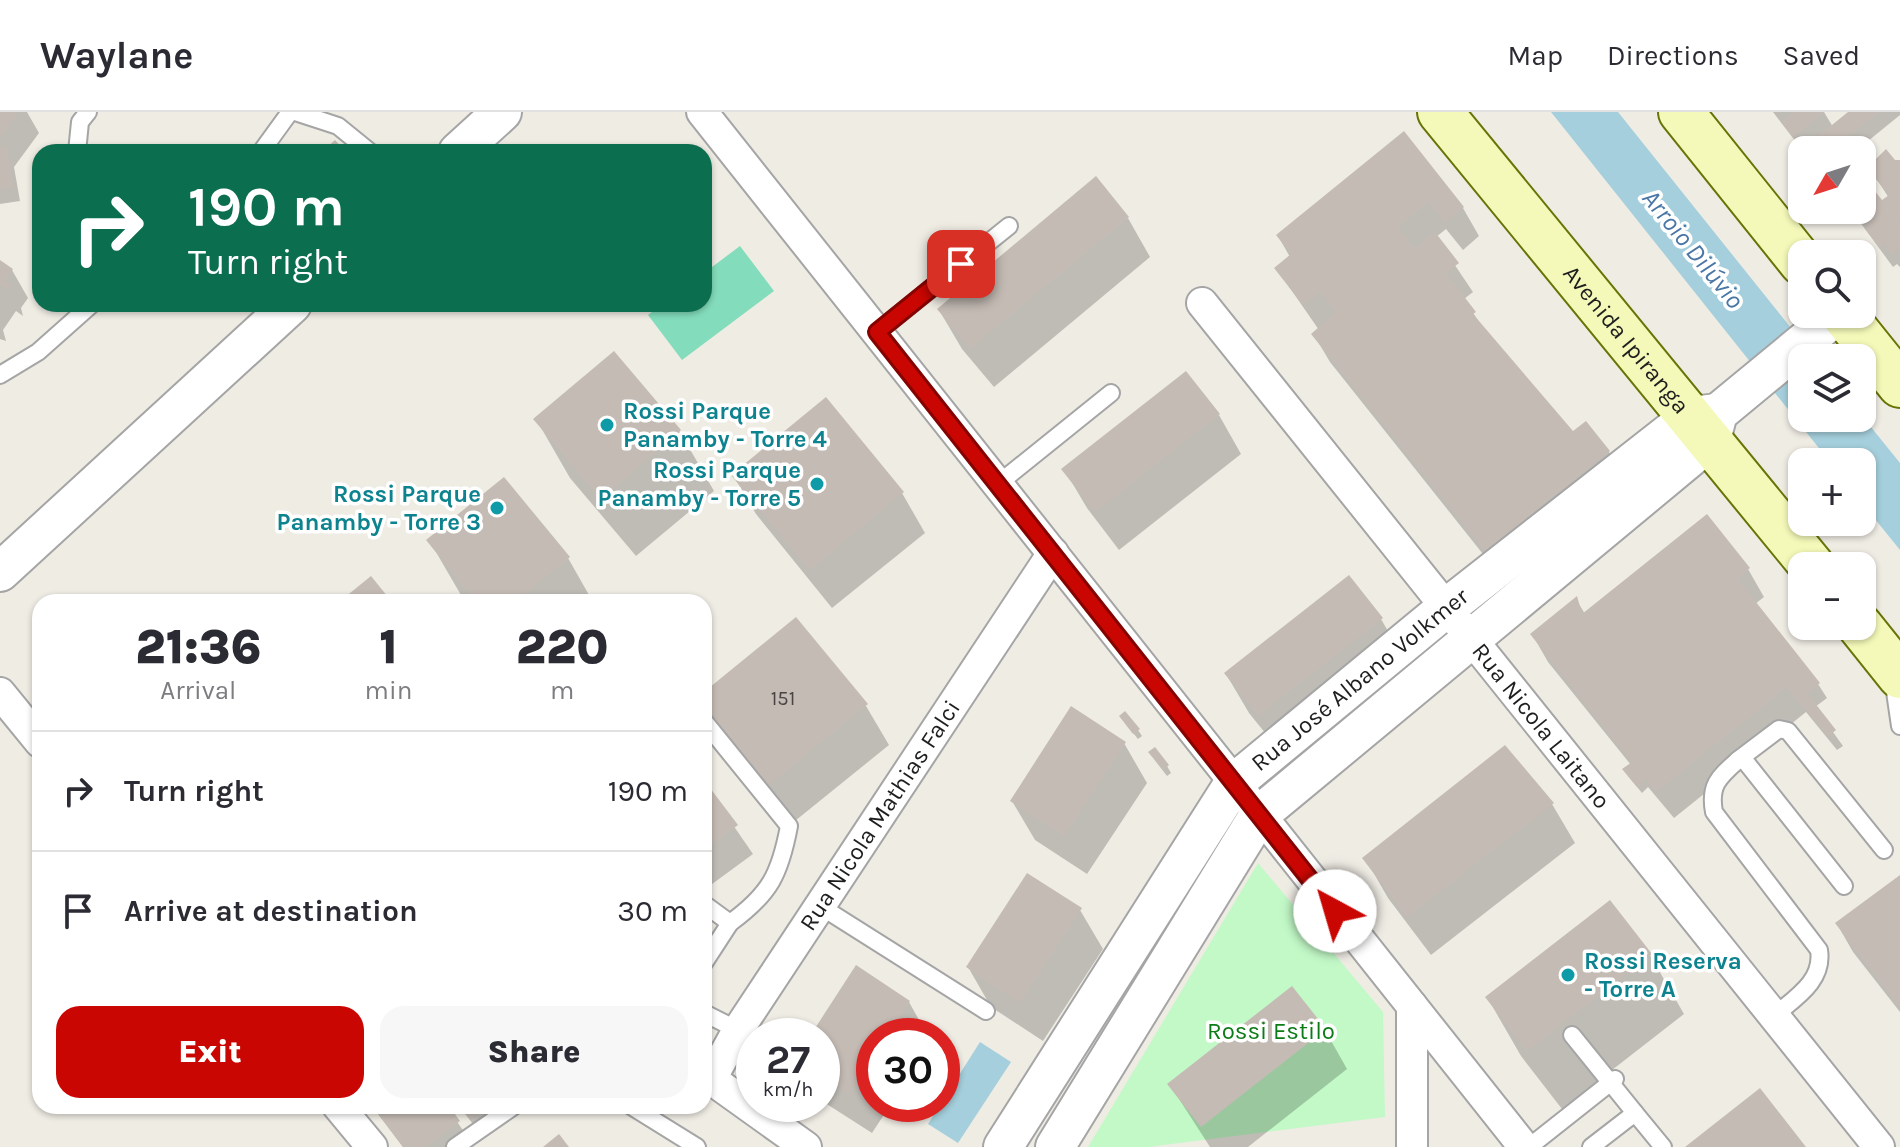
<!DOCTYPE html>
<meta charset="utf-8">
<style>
body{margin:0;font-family:Karla,sans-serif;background:#f7f7f7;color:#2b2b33;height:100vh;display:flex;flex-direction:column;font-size:30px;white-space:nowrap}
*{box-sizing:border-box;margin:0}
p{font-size:26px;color:#7c7c81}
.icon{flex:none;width:44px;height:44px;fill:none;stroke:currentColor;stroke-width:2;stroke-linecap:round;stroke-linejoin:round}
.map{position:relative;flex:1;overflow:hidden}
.drawer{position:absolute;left:32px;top:482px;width:680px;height:520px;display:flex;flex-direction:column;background:#fff;border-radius:24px;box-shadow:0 2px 6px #0004}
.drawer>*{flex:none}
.hud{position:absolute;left:32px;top:32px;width:680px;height:168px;border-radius:24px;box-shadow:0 2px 6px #0004;background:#0b6e4f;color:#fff;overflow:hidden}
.needle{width:52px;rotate:231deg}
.buttons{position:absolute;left:1788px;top:24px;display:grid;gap:16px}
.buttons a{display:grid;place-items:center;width:88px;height:88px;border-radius:16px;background:#fff;box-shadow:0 2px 6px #0004;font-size:40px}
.speed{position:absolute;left:736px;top:906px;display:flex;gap:16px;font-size:40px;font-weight:700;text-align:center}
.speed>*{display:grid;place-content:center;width:104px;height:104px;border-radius:50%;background:#fff;box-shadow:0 2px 6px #0004;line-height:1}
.speed small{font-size:20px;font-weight:400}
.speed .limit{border:12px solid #d22;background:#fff;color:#111}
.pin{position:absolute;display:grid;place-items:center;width:68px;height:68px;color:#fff;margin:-34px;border-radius:16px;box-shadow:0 4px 12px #0006}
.me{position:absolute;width:88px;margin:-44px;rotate:321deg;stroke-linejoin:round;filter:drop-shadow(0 0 6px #0008)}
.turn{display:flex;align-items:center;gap:28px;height:168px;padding:0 24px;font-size:36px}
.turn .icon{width:104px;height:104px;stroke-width:2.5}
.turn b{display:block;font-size:56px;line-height:68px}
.eta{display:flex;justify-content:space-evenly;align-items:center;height:136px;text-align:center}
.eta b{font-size:48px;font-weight:800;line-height:56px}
.primary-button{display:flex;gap:16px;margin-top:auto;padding:16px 24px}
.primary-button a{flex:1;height:92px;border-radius:24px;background:#ca0602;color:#fff;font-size:32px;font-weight:800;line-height:92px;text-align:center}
.primary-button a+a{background:#f7f7f7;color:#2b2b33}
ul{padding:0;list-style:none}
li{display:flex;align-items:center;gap:24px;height:120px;padding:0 24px;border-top:2px solid #e1e1e2}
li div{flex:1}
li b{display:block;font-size:30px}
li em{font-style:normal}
header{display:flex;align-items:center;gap:48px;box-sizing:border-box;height:112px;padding:0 40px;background:#fff;border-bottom:2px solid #e1e1e2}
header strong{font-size:38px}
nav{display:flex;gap:44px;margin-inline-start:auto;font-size:28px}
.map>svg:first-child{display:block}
.park{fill:#c2f9c7}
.pitch{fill:#83ddbc}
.water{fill:#a5cfdc}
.shadow{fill:#0003}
.building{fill:#c4bbb4}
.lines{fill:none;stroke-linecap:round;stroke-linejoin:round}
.service-casing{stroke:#a5a5a5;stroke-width:20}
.minor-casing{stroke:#a5a5a5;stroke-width:34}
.tertiary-casing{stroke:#a5a5a5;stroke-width:42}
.secondary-casing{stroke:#677406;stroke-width:48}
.service{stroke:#fff;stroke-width:16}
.minor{stroke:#fff;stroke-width:30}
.tertiary{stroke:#fff;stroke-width:38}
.secondary{stroke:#f4f9b9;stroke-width:44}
.route-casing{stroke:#830401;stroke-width:20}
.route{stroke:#ca0602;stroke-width:14}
.culture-dot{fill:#0f9aa8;stroke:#fff;stroke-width:3}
.labels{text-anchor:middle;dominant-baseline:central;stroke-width:7;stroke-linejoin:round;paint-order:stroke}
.number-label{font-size:20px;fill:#484544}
.street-label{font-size:24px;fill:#1e1e1e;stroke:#fff}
.culture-label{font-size:24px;font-weight:bold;fill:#0d838f;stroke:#fff;text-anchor:start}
.park-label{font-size:24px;fill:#0d7c18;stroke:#fff}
.water-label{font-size:26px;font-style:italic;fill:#4976a5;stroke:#fff}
</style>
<header>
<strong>Waylane</strong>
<nav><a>Map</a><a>Directions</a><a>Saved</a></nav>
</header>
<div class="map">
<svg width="1900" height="1035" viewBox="0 0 1900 1035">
<rect width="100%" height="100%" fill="#efece4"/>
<!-- park -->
<polygon class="park" points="1258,751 1383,900 1385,1005 1148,1035 1088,1035"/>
<!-- pitch -->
<polygon class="pitch" points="740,134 774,179 682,248 648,203 662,192 704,192 704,161"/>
<!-- water -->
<g class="water">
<polygon points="1551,0 1618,0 1815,246 1802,246 1802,306 1862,304 1900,351 1900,438 1862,391 1862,350 1830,350"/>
<polygon points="980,930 1011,950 958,1031 928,1012"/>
</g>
<!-- shadow -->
<g class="shadow">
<polygon points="0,0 27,0 39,21 14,55 20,89 0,92"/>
<polygon points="1773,0 1824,0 1833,15 1852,0 1900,0 1900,3 1857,38 1802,38"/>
<polygon points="1404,22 1463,96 1479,124 1463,138 1446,117 1436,125 1473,180 1464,187 1485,219 1572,322 1609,340 1625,368 1502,466 1330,250 1314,223 1319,218 1276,156 1290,145 1278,124"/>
<polygon points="1894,51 1900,51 1900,155 1897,152 1893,155 1851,98 1862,98 1862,66 1882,91 1889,86 1870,57"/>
<polygon points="1128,106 1150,145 994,275 962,237 939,198"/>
<polygon points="0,150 12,158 28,186 21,196 23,204 16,199 3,218 6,229 0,227"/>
<polygon points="614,241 680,320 714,379 636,444 570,366 536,307"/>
<polygon points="1219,303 1241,342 1119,438 1087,396 1064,357"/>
<polygon points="733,363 902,381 925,421 832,496 756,402"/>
<polygon points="429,428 568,446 593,490 465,490"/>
<polygon points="1748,457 1764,485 1755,492 1818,572 1827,586 1815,595 1843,634 1837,638 1806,600 1674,706 1648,675 1642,681 1628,664 1631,653 1548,550 1532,522 1576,487 1585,502"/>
<polygon points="1349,466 1381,507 1404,547 1282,642 1249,601 1226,562"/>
<polygon points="796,508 866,594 889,633 790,713 720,627 704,600 704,582"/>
<polygon points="1125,611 1138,618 1142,624 1138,627"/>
<polygon points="1124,631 1147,671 1087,762 1035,728 1012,689"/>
<polygon points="1154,647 1167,654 1171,661 1167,664"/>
<polygon points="704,671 753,742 704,778"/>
<polygon points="1552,692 1575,731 1431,843 1388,786 1365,746"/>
<polygon points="1900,766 1900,900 1853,840 1837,812"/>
<polygon points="1080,798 1103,837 1043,929 991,895 968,855"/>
<polygon points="1650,843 1684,902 1562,997 1521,944 1487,885"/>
<polygon points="909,890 928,924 874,924 874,992 891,992 872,1021 822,989 822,924 812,924"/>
<polygon points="1325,918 1347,957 1248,1035 1210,1035 1170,973"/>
<polygon points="372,994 446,994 467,1024 452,1035 403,1035"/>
<polygon points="459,994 512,994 479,1020"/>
</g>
<!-- building -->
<g class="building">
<polygon points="0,0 18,0 0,25"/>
<polygon points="1793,0 1824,0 1793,25 1781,10"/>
<polygon points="1848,0 1879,0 1831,38 1801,38"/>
<polygon points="1404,19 1464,95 1445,111 1429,90 1398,115 1415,137 1435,120 1459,151 1446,161 1476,200 1473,202 1573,319 1586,309 1610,339 1485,439 1311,222 1336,200 1320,179 1303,193 1274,156 1291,142 1276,123"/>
<polygon points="335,28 346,40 322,40"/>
<polygon points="7,34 13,75 0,77 0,35"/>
<polygon points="1886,37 1895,48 1900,48 1900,104 1897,107 1900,111 1900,137 1892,143 1884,132 1880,135 1865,117 1869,115 1850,98 1862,98 1862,63 1882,88 1889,83 1867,56"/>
<polygon points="1096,64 1129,105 970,237 937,197"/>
<polygon points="0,148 13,157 5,169 10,173 7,177 0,172"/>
<polygon points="614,239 681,318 601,387 533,307"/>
<polygon points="1186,259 1220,302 1095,400 1061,357"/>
<polygon points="826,285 904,380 809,458 731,363"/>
<polygon points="504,365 570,445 515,490 476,490 426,428"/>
<polygon points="1707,402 1750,456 1737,466 1820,571 1807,581 1836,618 1828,625 1787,575 1656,680 1646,668 1637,675 1622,657 1632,650 1530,522 1577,484 1582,502"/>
<polygon points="1349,463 1383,506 1258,604 1224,561"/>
<polygon points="371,464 392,490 339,490"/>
<polygon points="796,505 868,592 766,675 704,599 704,580"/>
<polygon points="1071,594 1126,630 1064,724 1010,689"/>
<polygon points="1125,599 1140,617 1133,622 1119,604"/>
<polygon points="1505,633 1554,691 1407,805 1362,746"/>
<polygon points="1155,635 1169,653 1163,658 1148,640"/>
<polygon points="704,668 738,713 704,738"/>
<polygon points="1027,761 1082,796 1020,891 966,855"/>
<polygon points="1900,763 1900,895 1835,811"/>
<polygon points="1610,788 1652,842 1527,939 1485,885"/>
<polygon points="856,853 910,889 887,924 874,924 874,945 849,983 822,966 822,924 810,924"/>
<polygon points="1292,874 1326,917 1201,1015 1167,972"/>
<polygon points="1760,976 1806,1035 1685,1035"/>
<polygon points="372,994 449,994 460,1009 426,1035 403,1035"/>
<polygon points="460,994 487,994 470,1007"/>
<polygon points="559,1022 569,1035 543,1035"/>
</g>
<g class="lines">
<!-- service casing -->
<g class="service-casing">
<g id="service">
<polyline points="295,0 338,14 370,40"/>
<polyline points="77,40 80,10 88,0"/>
<polyline points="261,40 290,0"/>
<polyline points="877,220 1009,114"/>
<polyline points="0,263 38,240 92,192"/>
<polyline points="998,372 1111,281"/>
<polyline points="1893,566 1900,614"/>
<path d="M704,609L789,714C780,762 770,782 730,811"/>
<polyline points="1738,648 1779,617 1788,619 1884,738"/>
<polyline points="704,792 730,811 704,851"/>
<polyline points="820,794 986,899"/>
<polyline points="704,901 738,918"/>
<path d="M1774,904C1795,886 1824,869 1819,838L1714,700C1709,673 1719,665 1738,648L1745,649L1844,774"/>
<polyline points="1572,923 1635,1001"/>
<polyline points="631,994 697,1035"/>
<polyline points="455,1035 514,994"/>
<polyline points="1529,1035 1615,967"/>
<polyline points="1591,1035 1635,1001 1663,1035"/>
</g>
</g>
<!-- minor casing -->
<g class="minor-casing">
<g id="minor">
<polyline points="702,0 1524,1035"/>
<path id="s1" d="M1202,191L1879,1035"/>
<polyline points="0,581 40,630"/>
<polyline points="1412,894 1412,1035"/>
<polyline points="338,994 372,1035"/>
<path id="s2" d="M806,1035L711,967L738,918L1053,441"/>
</g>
</g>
<!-- tertiary casing -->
<g class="tertiary-casing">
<g id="tertiary">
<polyline points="458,40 502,0"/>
<polyline points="0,460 292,192"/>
<path id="s3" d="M1003,1035L1234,671L1445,497L1691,304L1718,301"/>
<polyline points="1055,1035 1259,703 1711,328 1718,301 1838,202"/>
</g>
</g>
<!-- secondary casing -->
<g class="secondary-casing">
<g id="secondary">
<path id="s4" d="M1440,0L1812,454"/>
<polyline points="1681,0 1802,151"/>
<polyline points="1843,202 1900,273"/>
<polyline points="1860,514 1900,564"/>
</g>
</g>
<!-- service -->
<use href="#service" class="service"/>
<!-- minor -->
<use href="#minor" class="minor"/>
<!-- tertiary -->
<use href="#tertiary" class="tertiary"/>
<!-- secondary -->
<use href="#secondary" class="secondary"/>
</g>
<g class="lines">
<!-- route casing -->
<g class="route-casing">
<polyline id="route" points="961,152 877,220 1335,799"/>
</g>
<!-- route -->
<use href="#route" class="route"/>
</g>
<!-- markers -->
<g class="culture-dot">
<circle cx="607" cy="313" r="8"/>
<circle cx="817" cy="372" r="8"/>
<circle cx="497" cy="396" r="8"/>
<circle cx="1568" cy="863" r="8"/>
</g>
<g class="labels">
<!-- number labels -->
<g class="number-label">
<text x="783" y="586">151</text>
</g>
<!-- street labels -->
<g class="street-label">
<text stroke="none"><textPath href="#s4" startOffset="294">Avenida Ipiranga</textPath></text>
<text stroke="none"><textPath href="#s3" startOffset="594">Rua José Albano Volkmer</textPath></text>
<text stroke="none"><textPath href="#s1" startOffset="542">Rua Nicola Laitano</textPath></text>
<text stroke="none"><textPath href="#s2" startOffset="430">Rua Nicola Mathias Falci</textPath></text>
</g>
<!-- culture labels -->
<g class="culture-label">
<text x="623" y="299">Rossi Parque<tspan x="623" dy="28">Panamby - Torre 4</tspan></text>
<text x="801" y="358" text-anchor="end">Rossi Parque<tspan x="801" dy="28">Panamby - Torre 5</tspan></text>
<text x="481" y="382" text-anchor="end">Rossi Parque<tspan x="481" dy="28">Panamby - Torre 3</tspan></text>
<text x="1584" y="849">Rossi Reserva<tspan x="1584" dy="28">- Torre A</tspan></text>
</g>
<!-- park labels -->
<g class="park-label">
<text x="1271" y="919">Rossi Estilo</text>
</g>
<!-- water labels -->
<g class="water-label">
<text transform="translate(1693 137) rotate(51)">Arroio Dilúvio</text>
</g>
</g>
</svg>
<div class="buttons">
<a><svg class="needle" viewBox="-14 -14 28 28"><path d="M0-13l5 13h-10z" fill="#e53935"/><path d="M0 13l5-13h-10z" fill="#7c7c81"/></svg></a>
<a><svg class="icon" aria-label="search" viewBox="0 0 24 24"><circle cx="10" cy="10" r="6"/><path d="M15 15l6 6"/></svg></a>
<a><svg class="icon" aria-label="layers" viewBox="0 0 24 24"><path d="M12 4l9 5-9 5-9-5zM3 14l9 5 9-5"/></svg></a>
<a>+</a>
<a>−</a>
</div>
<div class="speed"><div>27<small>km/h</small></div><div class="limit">30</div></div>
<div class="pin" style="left:961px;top:152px;background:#d93025"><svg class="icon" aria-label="arrive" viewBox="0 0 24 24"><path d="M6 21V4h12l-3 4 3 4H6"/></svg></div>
<svg class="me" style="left:1335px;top:799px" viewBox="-20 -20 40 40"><circle r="19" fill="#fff"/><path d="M0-13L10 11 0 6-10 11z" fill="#ca0602"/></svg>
<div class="hud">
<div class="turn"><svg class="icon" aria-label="right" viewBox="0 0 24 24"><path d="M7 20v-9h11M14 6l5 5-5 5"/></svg><div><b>190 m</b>Turn right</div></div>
</div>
<section class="drawer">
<div class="eta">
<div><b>21:36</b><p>Arrival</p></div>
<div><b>1</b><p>min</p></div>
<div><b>220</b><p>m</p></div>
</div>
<ul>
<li><svg class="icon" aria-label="right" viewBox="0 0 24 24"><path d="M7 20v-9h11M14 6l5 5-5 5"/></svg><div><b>Turn right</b></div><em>190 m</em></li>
<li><svg class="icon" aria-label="arrive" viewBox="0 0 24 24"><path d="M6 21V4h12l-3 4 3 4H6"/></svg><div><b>Arrive at destination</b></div><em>30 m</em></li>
</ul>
<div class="primary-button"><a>Exit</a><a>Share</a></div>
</section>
</div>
